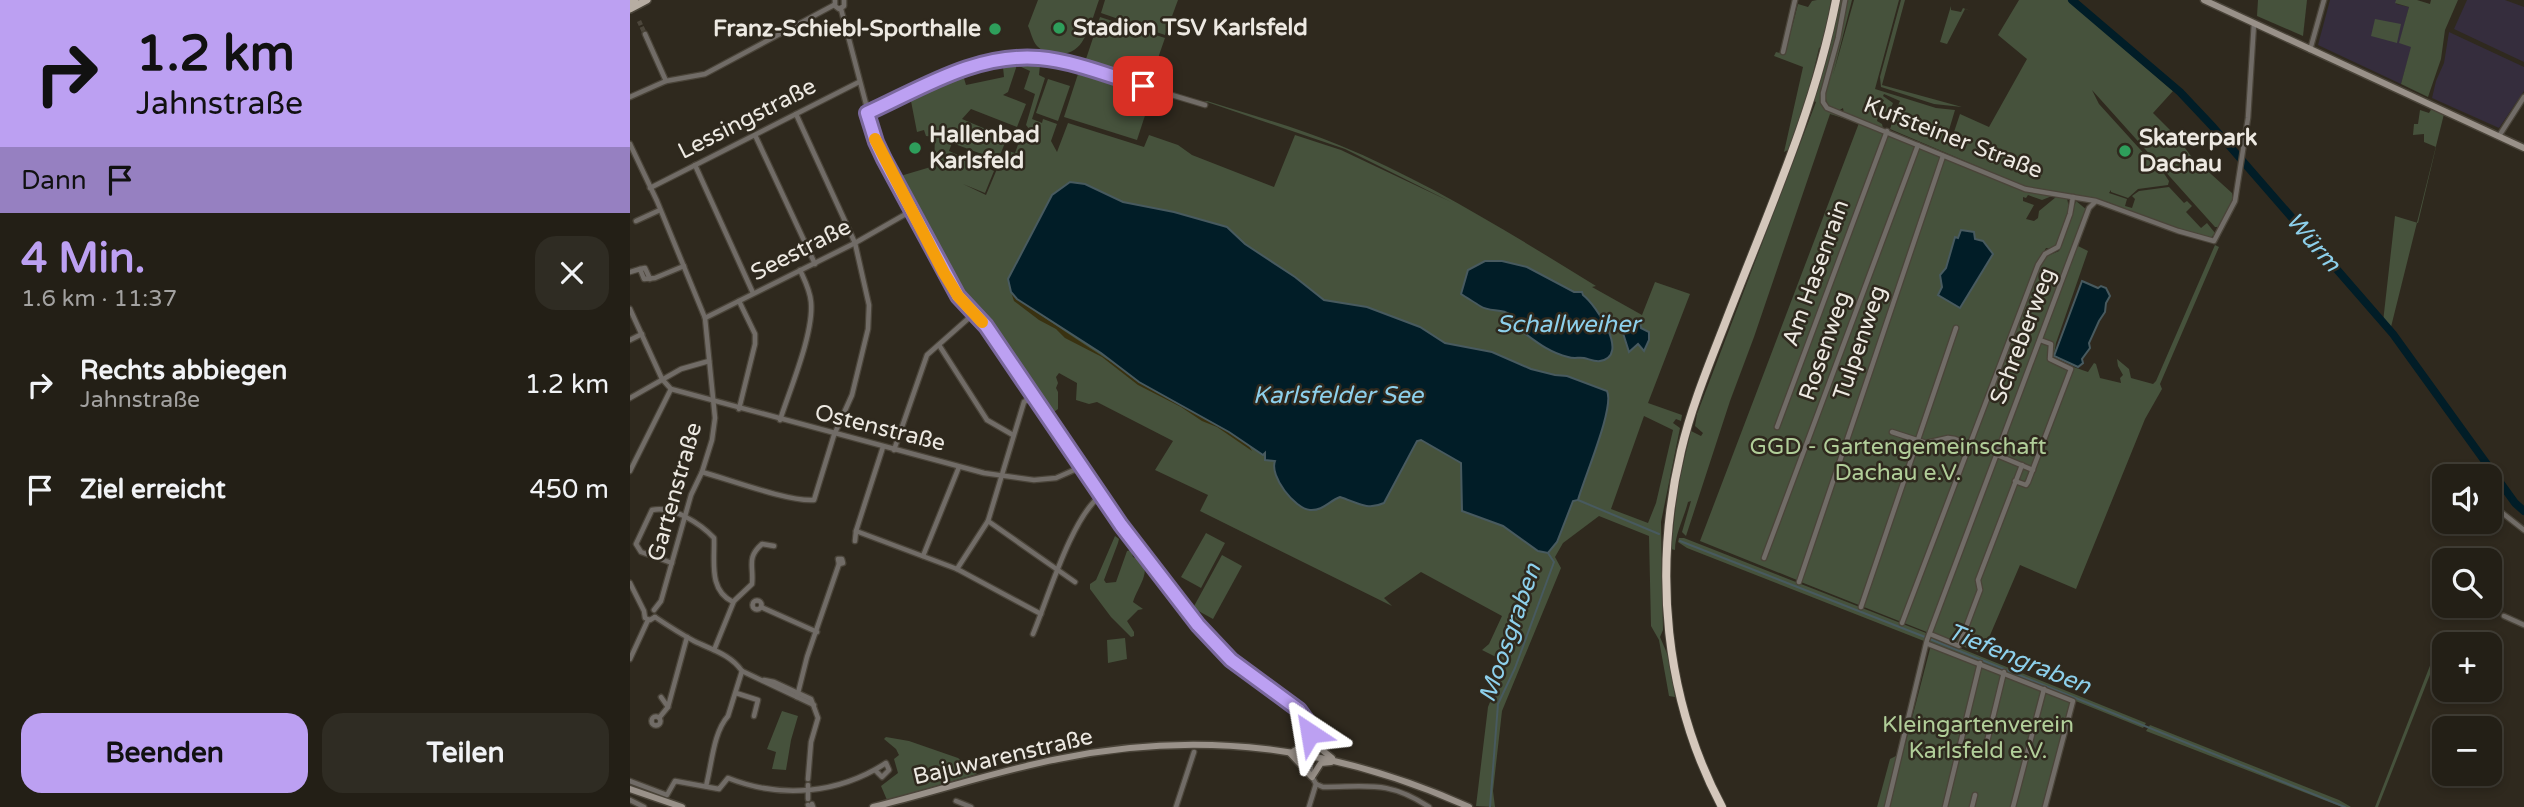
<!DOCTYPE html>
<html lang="de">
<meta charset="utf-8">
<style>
body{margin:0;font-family:"Varela Round",sans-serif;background:#2f2c23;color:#f1f3f6;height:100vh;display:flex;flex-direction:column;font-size:26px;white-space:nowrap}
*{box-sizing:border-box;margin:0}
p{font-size:23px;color:#a3a2a1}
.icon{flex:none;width:38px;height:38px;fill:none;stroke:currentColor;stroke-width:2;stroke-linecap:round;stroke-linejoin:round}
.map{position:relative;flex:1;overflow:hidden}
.side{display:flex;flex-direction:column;background:#231f16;width:630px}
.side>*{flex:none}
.banner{background:#bca0f2;color:#111;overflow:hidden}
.fabs{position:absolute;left:1802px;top:464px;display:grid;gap:14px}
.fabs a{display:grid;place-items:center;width:70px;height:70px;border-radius:14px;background:#231f16;box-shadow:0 4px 10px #0003,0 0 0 2px #403d35;font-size:35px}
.pin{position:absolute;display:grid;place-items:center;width:60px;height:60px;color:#fff;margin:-30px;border-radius:14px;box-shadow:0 4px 10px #0006}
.me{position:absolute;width:77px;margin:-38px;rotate:327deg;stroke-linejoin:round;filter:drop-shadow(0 0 5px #0008)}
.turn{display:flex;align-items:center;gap:24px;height:147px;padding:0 21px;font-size:32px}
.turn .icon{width:91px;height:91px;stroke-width:2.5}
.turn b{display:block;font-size:49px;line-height:60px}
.then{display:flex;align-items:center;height:66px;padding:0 21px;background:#0003;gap:14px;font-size:26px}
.round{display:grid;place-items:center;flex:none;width:74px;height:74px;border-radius:21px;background:#2f2c23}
.head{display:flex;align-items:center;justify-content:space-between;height:119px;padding:0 21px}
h1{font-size:42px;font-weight:700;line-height:52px;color:#bca0f2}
.action{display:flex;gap:14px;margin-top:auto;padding:14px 21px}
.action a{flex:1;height:80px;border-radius:21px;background:#bca0f2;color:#111;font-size:28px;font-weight:700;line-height:80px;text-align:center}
.action a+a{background:#2f2c23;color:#f1f3f6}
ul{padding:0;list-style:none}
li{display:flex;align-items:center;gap:21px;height:105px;padding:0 21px}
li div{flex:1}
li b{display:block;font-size:26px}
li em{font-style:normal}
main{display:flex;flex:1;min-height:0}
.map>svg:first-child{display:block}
.education{fill:#352d3d}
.green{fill:#46523c;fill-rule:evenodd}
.sand{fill:#393110}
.water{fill:#011d27;stroke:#485a5f;stroke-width:2}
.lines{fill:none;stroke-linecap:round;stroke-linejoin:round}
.stream{stroke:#485a5f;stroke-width:2}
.river{stroke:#011d27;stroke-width:8}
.street-tunnel{stroke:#4c463b;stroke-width:4.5;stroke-dasharray:4.5 2;stroke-linecap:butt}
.street-casing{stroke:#4a4439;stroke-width:7}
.secondary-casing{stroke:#4a4439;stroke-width:9}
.primary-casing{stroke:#4a4439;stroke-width:10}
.highway-casing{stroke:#4a4439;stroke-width:10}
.street{stroke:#716c67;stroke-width:4.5}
.secondary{stroke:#999189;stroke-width:6}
.primary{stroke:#b7ada3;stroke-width:7}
.highway{stroke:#d4c7bb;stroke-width:8}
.route-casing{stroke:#7a689d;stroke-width:18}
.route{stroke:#bca0f2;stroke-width:12}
.slow{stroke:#f59e0b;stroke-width:12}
.leisure-dot{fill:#2e9e5b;stroke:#2f291e;stroke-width:2.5}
.labels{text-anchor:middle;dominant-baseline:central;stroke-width:5;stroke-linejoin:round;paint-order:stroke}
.poi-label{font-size:23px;font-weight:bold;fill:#ede9e2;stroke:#2f291e;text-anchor:start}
.street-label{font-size:23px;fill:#ede9e2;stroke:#2f291e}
.park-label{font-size:23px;fill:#b1ce99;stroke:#2f291e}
.water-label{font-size:24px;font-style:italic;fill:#8dd0ec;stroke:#2f291e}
</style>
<main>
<section class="side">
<div class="banner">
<div class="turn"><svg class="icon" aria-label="right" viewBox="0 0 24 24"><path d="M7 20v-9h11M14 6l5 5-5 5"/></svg><div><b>1.2 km</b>Jahnstraße</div></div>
<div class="then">Dann<svg class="icon" aria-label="arrive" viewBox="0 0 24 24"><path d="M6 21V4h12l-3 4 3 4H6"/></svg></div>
</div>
<div class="head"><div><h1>4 Min.</h1><p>1.6 km · 11:37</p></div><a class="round"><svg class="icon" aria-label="close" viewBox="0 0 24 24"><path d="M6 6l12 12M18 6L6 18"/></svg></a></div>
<ul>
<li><svg class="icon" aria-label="right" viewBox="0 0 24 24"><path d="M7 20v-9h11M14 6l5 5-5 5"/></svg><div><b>Rechts abbiegen</b><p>Jahnstraße</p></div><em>1.2 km</em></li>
<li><svg class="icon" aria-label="arrive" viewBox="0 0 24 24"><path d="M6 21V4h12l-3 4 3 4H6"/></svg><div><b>Ziel erreicht</b></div><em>450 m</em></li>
</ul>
<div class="action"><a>Beenden</a><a>Teilen</a></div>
</section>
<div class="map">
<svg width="1894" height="807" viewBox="0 0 1894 807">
<rect width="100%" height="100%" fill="#2f291e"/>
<!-- education -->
<g class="education">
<polygon points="1700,0 1766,0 1766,4 1779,7 1770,43 1782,46 1771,84 1688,45"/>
<polygon points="1837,0 1875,0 1894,7 1894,62 1824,29"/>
<polygon points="1819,32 1894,67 1894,91 1869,128 1802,98 1806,81 1814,63"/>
</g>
<!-- green -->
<g class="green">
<path d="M408,0H469C464,14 460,30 452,42C442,57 420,59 407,46C402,40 401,32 398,26Z"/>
<polygon points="475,0 548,0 535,35 471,13"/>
<polygon points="1187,0 1201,0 1193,46 1189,48 1176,103 1158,150 1154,152 1173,67 1144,56 1146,52 1155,54 1168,4 1178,7 1182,1"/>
<path d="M1210,0H1213L1200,63L1191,92L1190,100L1195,109L1395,191L1422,196L1412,200L1398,195L1396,198L1393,197V201L1404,205L1396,219L1404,221L1408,218L1409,211L1426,197L1437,199C1442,212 1432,239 1422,249L1416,248L1410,259L1429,251L1446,201L1457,210L1446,245L1458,251L1426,343L1423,360L1458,372L1464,363L1466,364L1470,378L1491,383L1490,378L1493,375L1488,366L1487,359L1499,369L1501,378L1523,384L1526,381L1585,245L1589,247L1530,384L1532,389L1515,419L1446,589L1390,565L1352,654L1171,582L1168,577L1167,580L1070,541L1229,123L1200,114L1124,337L1100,401L1056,536L1052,532L1061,501L1058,502C1054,518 1045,534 1045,550L1041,549L1048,486L1061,431L1071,436L1073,433L1065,426L1067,414L1186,102L1184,101L1196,62ZM1331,233L1353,242L1362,254L1330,308L1308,295L1312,287L1311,277L1316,268L1325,237L1328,238Z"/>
<polygon points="1218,0 1222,0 1203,75 1224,0 1269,0 1245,89 1306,108 1325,110 1316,140 1321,141 1330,114 1359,127 1397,59 1368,35 1389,0 1438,0 1543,91 1523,113 1546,136 1561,156 1602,193 1603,201 1590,227 1585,227 1462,90 1469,104 1528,169 1526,170 1529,174 1533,172 1539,181 1538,185 1508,189 1498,198 1481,192 1481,190 1479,193 1497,199 1495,206 1502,208 1505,199 1502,196 1509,191 1539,187 1554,203 1557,201 1562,206 1556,212 1571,228 1577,223 1585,233 1581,238 1541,226 1475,201 1473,202 1396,187 1260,129 1263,120 1260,118 1263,117 1270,101 1254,94 1253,96 1263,103 1258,115 1251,107 1254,100 1251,99 1244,115 1248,117 1247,121 1252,124 1253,128 1214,114 1213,108 1208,111 1197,106 1195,92"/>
<polygon points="1271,0 1275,0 1252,85 1332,107 1304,104 1251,87 1250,77"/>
<polygon points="1628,0 1677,0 1673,36 1627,16"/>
<polygon points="1766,0 1787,0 1800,4 1801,0 1828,0 1815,30 1811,59 1798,97 1771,84 1781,47 1769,43 1779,7 1765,3"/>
<polygon points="1321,6 1321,10 1331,12 1333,8 1341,11 1335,9 1317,44 1310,42"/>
<polygon points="470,17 535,38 520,81 456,59"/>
<polygon points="1745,19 1771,24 1767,43 1741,36"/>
<path d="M391,62L410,65L409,75L415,78L402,119L412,123L413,119L427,124L421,141L427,152L438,123L514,147L519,135L548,145L562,155L644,187L665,135L711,150L821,202L715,149L574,101H577C620,115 666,127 709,145C799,182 883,235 966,286L962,287L1012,315L1025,282L1060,294L1018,403L1052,415L1051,421L1046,419L1043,423L1050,428L1031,522L1033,630L1030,637L1039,658L1045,697L1039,696L1029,640L1021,626L1019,536L969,516L933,543L925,557L931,568L872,711L863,791L865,807L846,806L858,707L876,662L852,650L859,644L872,616L791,572L754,598L762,606L570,511L578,495L525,470L543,441L467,402L459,404L446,400L447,383L429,373L426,377L428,383L426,388L428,392V409L421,414L385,358L369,343L342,305L330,294L286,207L267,177L304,166L305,137L296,136L294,130L287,132L280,96L325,74L333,75L336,85L374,77L373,67L387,65L378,92L373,95L396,104L387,127L341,109L332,119L377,138L368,160L322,143L319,151L364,171L355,193L333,184L356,195L375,150L385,153L389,142L382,139L386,129L403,134L396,125L405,94L394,89L400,71L389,66ZM1014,416L1043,430L1026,503L1018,523L981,509Z"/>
<polygon points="448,74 521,97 507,140 434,117"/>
<polygon points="418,79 440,86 428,121 406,113"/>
<polygon points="1802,108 1814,114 1760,331 1753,322 1765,216 1788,223 1806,147 1794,142 1794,134 1783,135 1784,124 1788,124 1790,110 1799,113"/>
<polygon points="576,533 595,543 571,588 551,577"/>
<path d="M485,536L489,539L488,543L474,580L476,583L486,582L497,551L501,550L503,557C527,565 508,586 503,602L513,609L508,610L497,621L504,632V636L501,637L481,617L460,589V584L466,580Z"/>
<polygon points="1049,538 1054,538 1296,633 1294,641 1057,548 1048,542"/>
<polygon points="592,555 612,566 583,619 563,608"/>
<polygon points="1300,636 1516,723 1513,728 1299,642"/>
<polygon points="495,638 497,659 478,663 477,640"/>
<polygon points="1301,645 1444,702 1417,807 1259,807"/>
<polygon points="1801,663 1803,666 1808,663 1815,666 1815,672 1803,667 1748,807 1745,807"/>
<polygon points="152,711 168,716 161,740 156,770 142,769 146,752 137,749"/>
<polygon points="1520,725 1709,800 1721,807 1712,807 1516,731"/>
<polygon points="256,737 279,741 328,758 347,774 257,800 251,786 268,773 264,759 269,755 266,749 254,739"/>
<polygon points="1268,755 1255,807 1247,807 1260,759"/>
</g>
<!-- sand -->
<path class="sand" d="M381,292L387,299C450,342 513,384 579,421C592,428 616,438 622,451L587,427L572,421L551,407L508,385L472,357L435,338L426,329L409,320L384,301Z"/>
<!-- water -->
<g class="water">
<path d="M440,182L455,184L493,202L544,212L597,227L615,244L665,277L694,300L737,307L790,327L815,343L862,352L901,369L925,375L937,376L977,391C985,407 954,478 948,500L943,501L927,542L918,553L908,551L873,526L832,511L831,463L791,440L787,441L754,503C737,511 726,502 710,497C699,501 693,511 680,510C665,509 639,476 645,461L635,460V453L633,455L599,432L509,382L471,353L387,299L381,292L378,279L422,195Z"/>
<polygon points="1331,230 1344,232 1345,239 1353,241 1363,254 1330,308 1308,295 1312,287 1310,275 1316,268 1325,237 1328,238"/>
<path d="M855,261H872L897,267L944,292H952L953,295C966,305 1001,356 970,361C965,362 959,359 954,358C949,357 944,359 938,357C916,352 901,337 883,325V317C873,307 861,313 850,306C844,302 837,298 831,294L838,270Z"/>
<polygon points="1452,281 1468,288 1471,286 1476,288 1480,296 1476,303 1475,312 1469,321 1459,343 1460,348 1452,359 1453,363 1448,367 1424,356"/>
<polygon points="1002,320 1010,321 1011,328 1019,332 1019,340 1014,351 1008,344 999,352 992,330"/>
</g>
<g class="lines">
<!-- stream -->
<g class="stream">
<polyline points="948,500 1029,534"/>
<polyline points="1050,541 1295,637 1715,807"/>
<polyline points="860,807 868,704 885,668 924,562 918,553"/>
</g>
<!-- river -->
<polyline class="river" points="1442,0 1550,92 1583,127 1763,334 1885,503 1894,511"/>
<!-- street-tunnel -->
<polyline class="street-tunnel" points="9,21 15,34"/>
<!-- street casing -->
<g class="street-casing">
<g id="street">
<polyline points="205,0 205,6 209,9 214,6 214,0"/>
<polyline points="1215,0 1208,38 1193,93 1193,102 1197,108 1395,189 1466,201 1548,231 1584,241 1605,201 1618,118 1624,23"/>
<path d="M211,9L246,142L300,248L340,317L365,343L389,374L438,445L464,488L568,625L601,660L673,715L680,733L681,775L686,784L693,787C738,787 758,780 799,807"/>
<polyline points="15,34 36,81"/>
<polyline points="1680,50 1694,0"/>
<polyline points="1153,52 1165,0"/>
<polyline points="0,97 36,81 75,74 204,5"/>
<polyline points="237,113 329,69 370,59 397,57 429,61 575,105"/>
<polyline points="125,135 185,264"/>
<polyline points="1869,136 1894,97"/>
<polyline points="0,144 27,201 75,318 85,418 82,440 72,472 61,495 31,601 24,610"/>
<polyline points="65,165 123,293"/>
<polyline points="20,188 229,82"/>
<polyline points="6,221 30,210"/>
<polyline points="10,269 15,268 20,279"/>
<polyline points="0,272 10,269 14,279 25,278 54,266"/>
<polyline points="109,301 125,334 125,344 109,409"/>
<polyline points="333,301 356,326 363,338"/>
<polyline points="0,309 32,379 41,389 354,473 404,480 426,478 451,467"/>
<polyline points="75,318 225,243 281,211"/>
<polyline points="0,340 12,334"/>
<polyline points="309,345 357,420 383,435"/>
<polyline points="0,398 51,369 79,361"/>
<path d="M150,420C160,389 184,333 181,302C180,290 175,281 170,270"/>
<polyline points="1147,427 1257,131"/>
<polyline points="1262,432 1296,443 1318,438 1325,439 1351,449"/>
<polyline points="264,450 297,355 340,317"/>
<polyline points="1367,455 1403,470"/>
<polyline points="0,471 41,389"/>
<path d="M72,472C98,479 159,502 184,500L204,435L222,395L238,329L239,305L225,243L166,114"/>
<polyline points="1385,481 1396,485 1398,482 1441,369 1420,359 1421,344 1410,340"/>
<polyline points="1866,508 1894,530"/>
<polyline points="358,521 445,582"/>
<polyline points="226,531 327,569 411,614"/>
<polyline points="225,541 226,531 253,447"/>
<polyline points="293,556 329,467"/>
<polyline points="1134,558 1288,145"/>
<polygon points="212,559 213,563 209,564 208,559"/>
<path d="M42,563L11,552L6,544L22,510C42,505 71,524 84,538C85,561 78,590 103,602"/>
<polyline points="327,569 358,521 394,402 405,395"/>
<polyline points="1169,582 1313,156"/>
<polyline points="0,583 14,611 15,618 20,620 25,617"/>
<circle cx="127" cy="605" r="4.5"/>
<polyline points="131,607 187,632"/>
<polyline points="1231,607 1326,328"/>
<polyline points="1874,616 1894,625"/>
<path d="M25,617C37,625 51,634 64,641C82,650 100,654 112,671L184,705"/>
<polyline points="1272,623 1408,265 1415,254 1428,247 1440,214 1443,197"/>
<path d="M403,634C418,598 441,519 470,496"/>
<polyline points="1300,634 1329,646 1350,590 1348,580 1392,465"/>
<polyline points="1298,644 1443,701 1415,807"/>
<path d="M84,650L104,601L122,584C124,566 116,558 132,544L144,546"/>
<polyline points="0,659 18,620"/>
<polyline points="134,680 144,682 181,699 188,718 181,742 178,779"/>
<polyline points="106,693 128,700 124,716"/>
<polyline points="31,697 38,707"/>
<polyline points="167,697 177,657 209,564"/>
<circle cx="26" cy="721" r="4.5"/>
<polyline points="29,718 38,707 57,637"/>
<polyline points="1354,754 1374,672"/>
<path d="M0,781L37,795L45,781L89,789L98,778C151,799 208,794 256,763L259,770L252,777L245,770"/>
<path d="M76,786C82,764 83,733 98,716L112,671"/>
<polyline points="178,799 178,785"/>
<polyline points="0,800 14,807"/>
<polyline points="326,801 341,807"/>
<polyline points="182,804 183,807"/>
<polyline points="178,805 179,807"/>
<polyline points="546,807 564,752"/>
<polyline points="679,807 686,784"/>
<polyline points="1257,807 1297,640 1459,208 1465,202"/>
<polyline points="1315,807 1350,663"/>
<polyline points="1342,807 1345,795"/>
<polyline points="1383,807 1414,689"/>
</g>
</g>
<!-- secondary casing -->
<g class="secondary-casing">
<g id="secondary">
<polyline points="1574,0 1894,148"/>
<polyline points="680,733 691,749 702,758"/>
<polyline points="664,751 674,745 680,733"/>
<polyline points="660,753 682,777 691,763 701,762"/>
<polyline points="0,789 52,807"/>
<path d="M243,807C305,792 366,771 428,759C572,729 706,747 839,807"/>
</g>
</g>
<!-- primary casing -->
<g class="primary-casing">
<g id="primary">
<polyline points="0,3 5,0"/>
<polyline points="0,9 17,0"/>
</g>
</g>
<!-- highway casing -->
<g class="highway-casing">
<path id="highway" d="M1092,807C1034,698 1023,570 1051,451C1061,408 1078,367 1094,326C1135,219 1184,113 1206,0"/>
</g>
<!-- street -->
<use href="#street" class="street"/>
<!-- secondary -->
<use href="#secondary" class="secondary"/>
<!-- primary -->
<use href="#primary" class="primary"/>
<!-- highway -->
<use href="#highway" class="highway"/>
</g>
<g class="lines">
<!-- route casing -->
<g class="route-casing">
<path id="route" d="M513,86C480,76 444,61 409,58C346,53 292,88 237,113L246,142L254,159L328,296L356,326L491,525L568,625L601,660L669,710L677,721L680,733"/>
</g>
<!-- route -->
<use href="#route" class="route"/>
<!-- slow -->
<polyline class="slow" points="245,139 314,273 328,296 352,322"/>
</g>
<!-- markers -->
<g class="leisure-dot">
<circle cx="429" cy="28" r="7"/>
<circle cx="365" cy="29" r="7"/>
<circle cx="285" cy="148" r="7"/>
<circle cx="1495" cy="151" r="7"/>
</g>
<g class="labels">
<!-- poi labels -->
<g class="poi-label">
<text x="443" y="28">Stadion TSV Karlsfeld</text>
<text x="351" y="29" text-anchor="end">Franz-Schiebl-Sporthalle</text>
<text x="299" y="135">Hallenbad<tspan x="299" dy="26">Karlsfeld</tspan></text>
<text x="1509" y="138">Skaterpark<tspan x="1509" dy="26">Dachau</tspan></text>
</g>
<!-- street labels -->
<g class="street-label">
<text transform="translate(117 119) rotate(-27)">Lessingstraße</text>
<text transform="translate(1323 138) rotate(21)">Kufsteiner Straße</text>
<text transform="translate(171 250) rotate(-27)">Seestraße</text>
<text transform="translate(1186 273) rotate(-70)">Am Hasenrain</text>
<text transform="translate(1393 336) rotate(-69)">Schreberweg</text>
<text transform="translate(1230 343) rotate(-71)">Tulpenweg</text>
<text transform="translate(1195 346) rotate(-71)">Rosenweg</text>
<text transform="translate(250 428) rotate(14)">Ostenstraße</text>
<text transform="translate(45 492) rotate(-74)">Gartenstraße</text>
<text transform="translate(373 757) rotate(-13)">Bajuwarenstraße</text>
</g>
<!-- park labels -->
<g class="park-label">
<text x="1268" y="447">GGD - Gartengemeinschaft<tspan x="1268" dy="26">Dachau e.V.</tspan></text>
<text x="1348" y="725">Kleingartenverein<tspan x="1348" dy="26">Karlsfeld e.V.</tspan></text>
</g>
<!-- water labels -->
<g class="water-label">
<text transform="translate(1683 242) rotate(49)">Würm</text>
<text x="938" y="324">Schallweiher</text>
<text x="708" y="395">Karlsfelder See</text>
<text transform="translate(880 633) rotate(-71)">Moosgraben</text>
<text transform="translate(1389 659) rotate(22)">Tiefengraben</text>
</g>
</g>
</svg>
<div class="fabs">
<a><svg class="icon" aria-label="sound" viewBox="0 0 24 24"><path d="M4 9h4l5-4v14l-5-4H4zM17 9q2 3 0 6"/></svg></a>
<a><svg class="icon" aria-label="search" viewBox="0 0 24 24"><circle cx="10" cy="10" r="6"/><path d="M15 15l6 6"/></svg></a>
<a>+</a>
<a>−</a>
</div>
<div class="pin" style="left:513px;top:86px;background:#d93025"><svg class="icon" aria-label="arrive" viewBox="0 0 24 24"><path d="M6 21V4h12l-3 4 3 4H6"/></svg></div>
<svg class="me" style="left:680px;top:733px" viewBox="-20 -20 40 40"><path d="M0-17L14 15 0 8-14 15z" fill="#bca0f2" stroke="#fff" stroke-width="4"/></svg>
</div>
</main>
